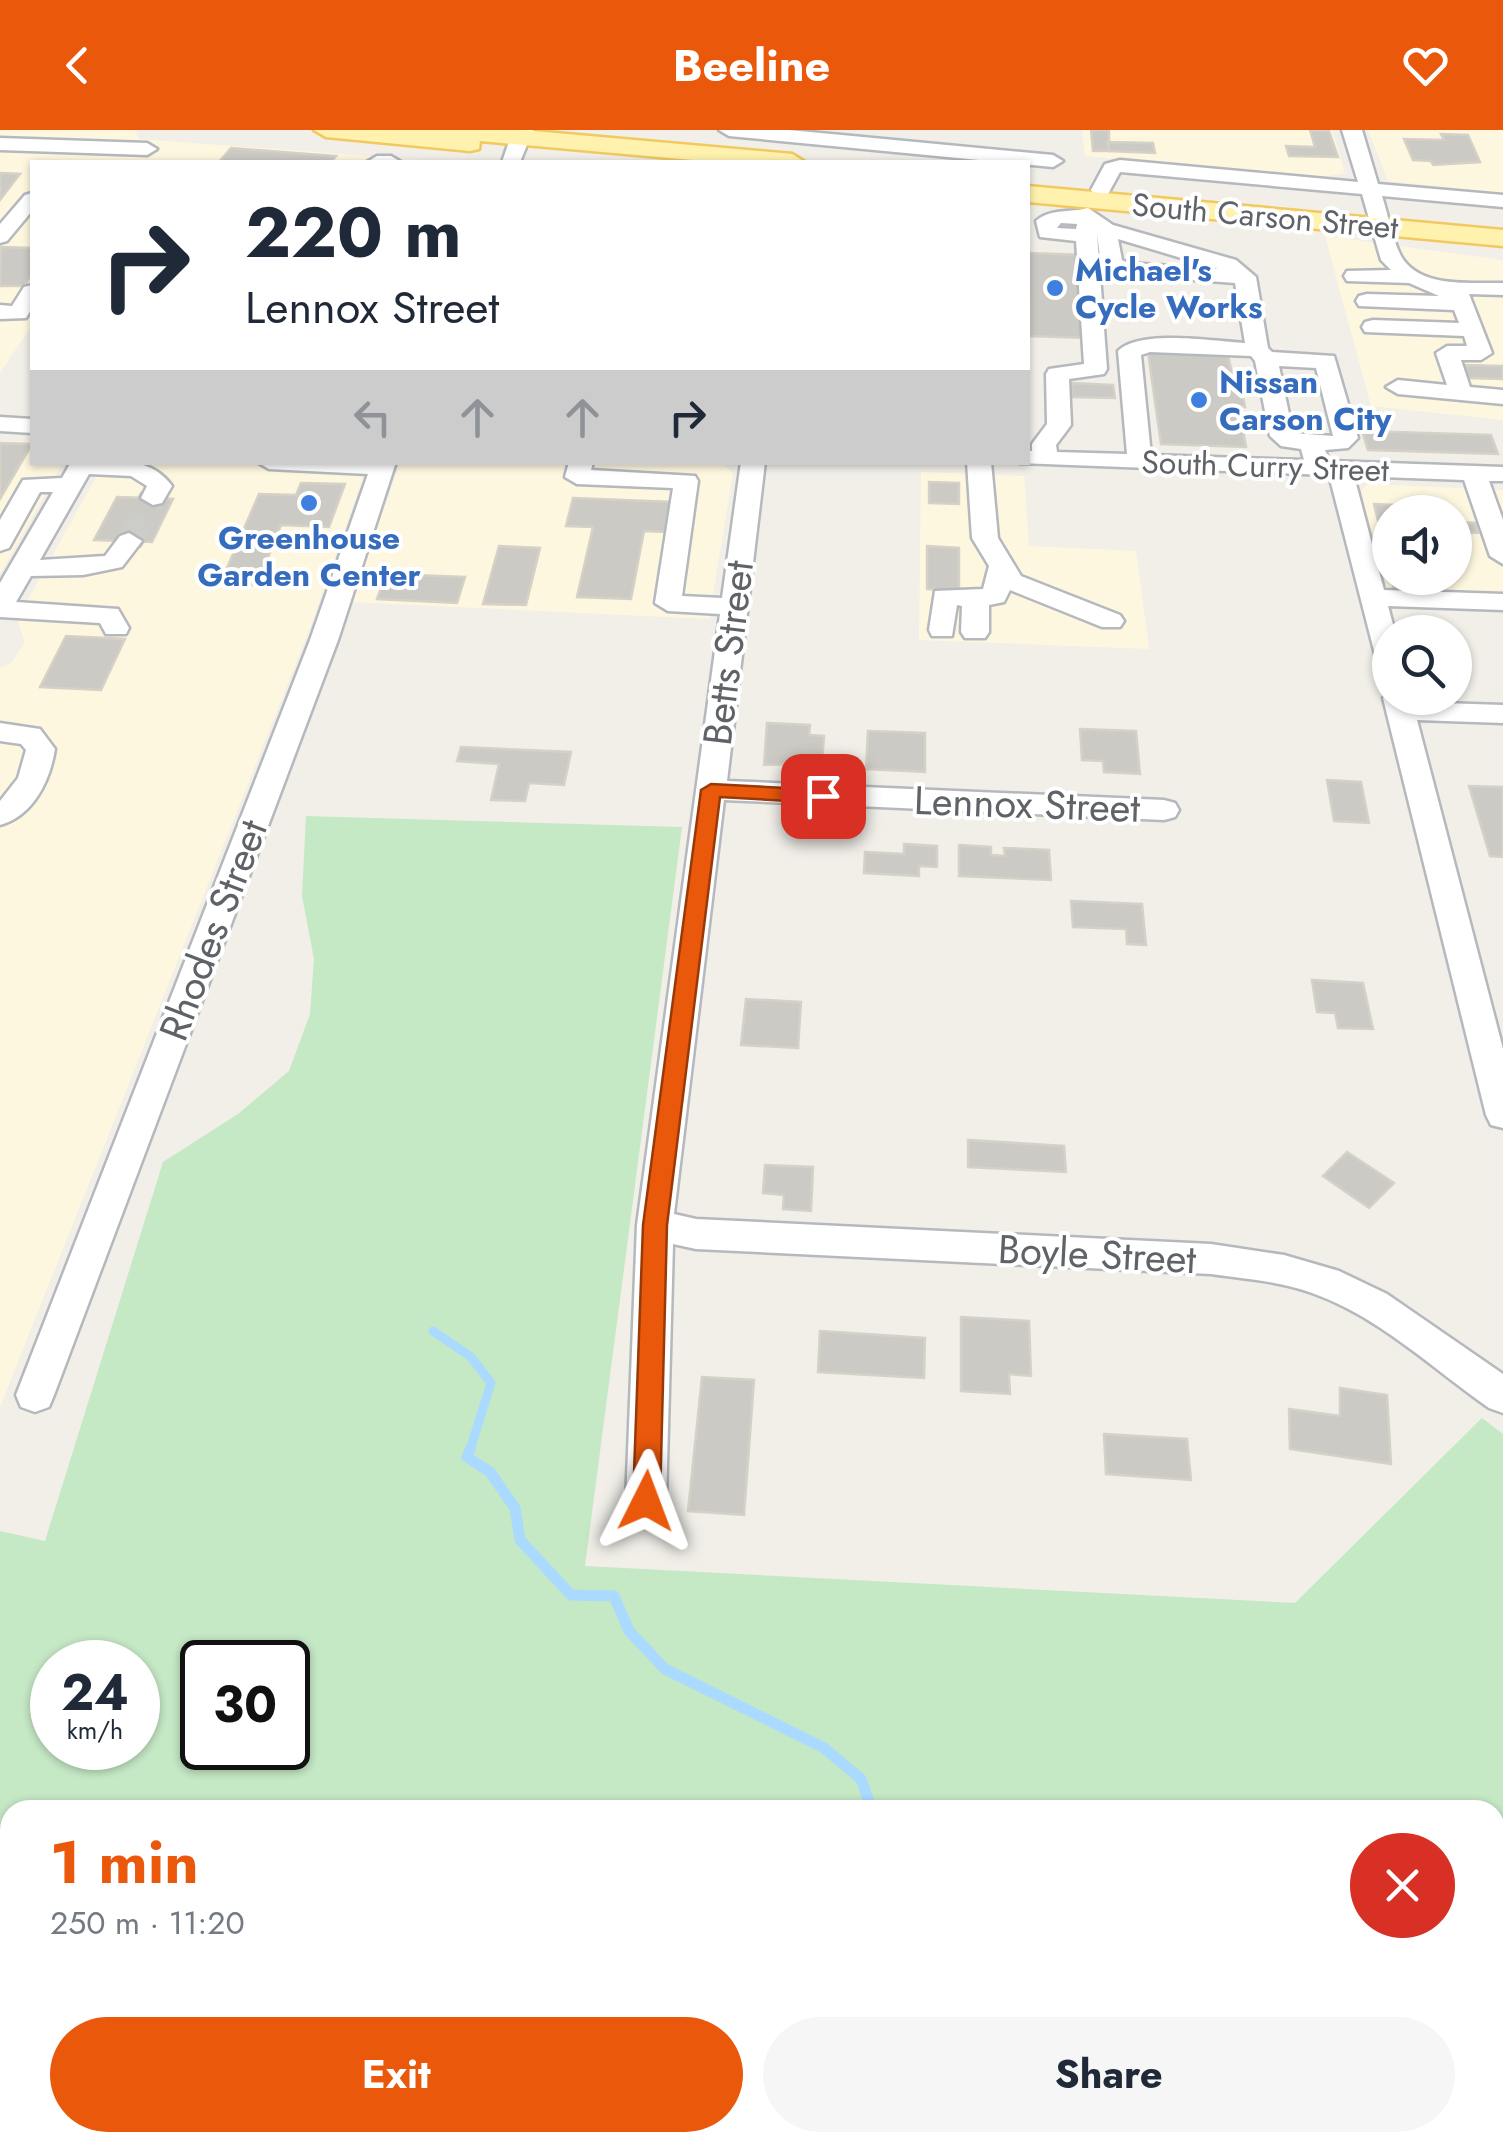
<!DOCTYPE html>
<meta charset="utf-8">
<style>
body{margin:0;font-family:Jost,sans-serif;background:#f6f6f7;color:#1f2937;height:100vh;display:flex;flex-direction:column;font-size:38px;white-space:nowrap}
*{box-sizing:border-box;margin:0}
p{font-size:32px;color:#747a83}
.icon{flex:none;width:55px;height:55px;fill:none;stroke:currentColor;stroke-width:2;stroke-linecap:round;stroke-linejoin:round}
.map{position:relative;flex:1;overflow:hidden}
.side{position:absolute;left:0px;top:1670px;width:1505px;height:352px;display:flex;flex-direction:column;background:#fff;border-radius:30px 30px 0 0;box-shadow:0 2px 8px #0004}
.side>*{flex:none}
.hud{position:absolute;left:30px;top:30px;width:1000px;height:305px;border-radius:0px;box-shadow:0 2px 8px #0004;background:#fff;color:#1f2937;overflow:hidden}
.buttons{position:absolute;left:1372px;top:365px;display:grid;gap:20px}
.buttons a{display:grid;place-items:center;width:100px;height:100px;border-radius:50%;background:#fff;box-shadow:0 2px 8px #0004;font-size:50px}
.speed{position:absolute;left:30px;top:1510px;display:flex;gap:20px;font-size:50px;font-weight:700;text-align:center}
.speed>*{display:grid;place-content:center;width:130px;height:130px;border-radius:50%;background:#fff;box-shadow:0 2px 8px #0004;line-height:1}
.speed small{font-size:25px;font-weight:400}
.speed .limit{border:5px solid #111;border-radius:15px;background:#fff;color:#111}
.pin{position:absolute;display:grid;place-items:center;width:85px;height:85px;color:#fff;margin:-42px;border-radius:20px;box-shadow:0 5px 15px #0006}
.me{position:absolute;width:110px;margin:-55px;rotate:3deg;stroke-linejoin:round;filter:drop-shadow(0 0 8px #0008)}
.turn{display:flex;align-items:center;gap:35px;height:210px;padding:0 50px;font-size:45px}
.turn .icon{width:130px;height:130px;stroke-width:2.5}
.turn b{display:block;font-size:70px;line-height:85px}
.lanes{display:flex;align-items:center;height:95px;padding:0 50px;background:#0003;justify-content:center;gap:50px;direction:ltr}
.lanes .off{opacity:.35}
.round{display:grid;place-items:center;flex:none;width:105px;height:105px;border-radius:52px;background:#f6f6f7}
.summary{display:flex;align-items:center;justify-content:space-between;height:170px;padding:0 50px}
h1{font-size:60px;font-weight:700;line-height:75px;color:#ea580c}
.primary-button{display:flex;gap:20px;margin-top:auto;padding:20px 50px}
.primary-button a{flex:1;height:115px;border-radius:60px;background:#ea580c;color:#fff;font-size:40px;font-weight:700;line-height:115px;text-align:center}
.primary-button a+a{background:#f6f6f7;color:#1f2937}
header{display:flex;justify-content:space-between;align-items:center;height:130px;padding:0 50px;background:#ea580c;color:#fff;font-size:45px;font-weight:700}
.map>svg:first-child{display:block}
.commercial{fill:#fef7e0;fill-rule:evenodd}
.green{fill:#c5e8c5;fill-rule:evenodd}
.lines{fill:none;stroke-linecap:round;stroke-linejoin:round}
.stream-far1{stroke:#aadaff;stroke-width:9}
.stream{stroke:#aadaff;stroke-width:11}
.building{fill:#cccac5;stroke:#d6d1c6;stroke-width:2.5}
.minor-tunnel{stroke:#ccccc8;stroke-width:28;stroke-dasharray:28 14;stroke-linecap:butt}
.minor-casing{stroke:#b5b8bc;stroke-width:5}
.major-casing{stroke:#f2c960;stroke-width:5}
.minor{fill:#fff;fill-rule:evenodd}
.major{fill:#fff2af;fill-rule:evenodd}
.route{fill:#ea580c;stroke:#983908;stroke-width:2.5}
.shop-dot{fill:#3f7fe0;stroke:#fff;stroke-width:4}
.labels{text-anchor:middle;dominant-baseline:central;stroke-width:8;stroke-linejoin:round;paint-order:stroke}
.far-street-label{font-size:32px;fill:#5f6368;stroke:#fff}
.far-shop-label{font-size:32px;font-weight:bold;fill:#366cbe;stroke:#fff;text-anchor:start}
.street-label{font-size:40px;fill:#5f6368;stroke:#fff}
</style>
<header><svg class="icon" aria-label="back" viewBox="0 0 24 24"><path d="M15 5l-7 7 7 7"/></svg>Beeline<svg class="icon" aria-label="heart" viewBox="0 0 24 24"><path d="M12 20l-8-8c-3-5 5-10 8-4 3-6 11-1 8 4z"/></svg></header>
<div class="map">
<svg width="1503" height="2021" viewBox="0 0 1503 2021">
<rect width="100%" height="100%" fill="#f1efe8"/>
<!-- commercial -->
<g class="commercial">
<polygon points="0,0 135,0 139,9 449,32 32,32 32,195 0,243"/>
<polygon points="1082,0 1332,0 1345,43 1323,47 1085,26"/>
<polygon points="1368,0 1503,0 1503,63 1388,51"/>
<polygon points="1325,106 1503,130 1503,290 1371,276"/>
<polygon points="0,311 32,312 32,332 63,333 0,444"/>
<polygon points="720,332 733,343 709,489 351,472 400,333"/>
<polygon points="104,333 368,333 312,493 0,1277 0,538 12,532 25,512 17,489"/>
<polygon points="921,342 1024,346 1029,416 1136,421 1149,519 919,510"/>
<path d="M1368,354L1503,360V480L1391,476L1361,360ZM1390,382H1455V448H1390Z"/>
</g>
<!-- green -->
<path class="green" d="M306,686L682,697L585,1436L1295,1473L1482,1288L1503,1304V2021H0V1401L45,1411L163,1032L238,984L289,941L310,884L314,829L302,766ZM52,1532H138V1618H52ZM202,1532H288V1618H202ZM10,1680H1495V2012H10Z"/>
<g class="lines">
<!-- stream-far1 -->
<polyline class="stream-far1" points="433,1201 471,1227 491,1253 470,1320"/>
<!-- stream -->
<g class="stream">
<polyline points="471,1317 467,1327 490,1342 515,1378 520,1410 571,1465 614,1466 629,1501 665,1539 824,1618 861,1649 872,1680"/>
<polyline points="794,2021 798,2012"/>
</g>
</g>
<!-- building -->
<g class="building">
<polygon points="1091,0 1109,0 1109,21 1093,21"/>
<polygon points="1310,0 1329,1 1338,27 1289,26 1286,16 1315,17"/>
<polygon points="1441,4 1468,5 1480,32 1433,35 1431,31 1413,30 1404,9 1444,10"/>
<polygon points="1108,12 1153,13 1155,23 1109,21"/>
<polygon points="231,18 336,26 331,32 219,32"/>
<polygon points="0,43 20,44 0,70"/>
<polygon points="1,117 32,118 32,144 24,156 0,156"/>
<polygon points="1028,123 1083,125 1088,208 1030,206"/>
<polygon points="1148,222 1228,225 1236,262 1242,262 1245,277 1239,277 1246,317 1161,314"/>
<polygon points="1464,235 1503,236 1503,249 1468,248"/>
<polygon points="1071,253 1113,255 1115,268 1072,267"/>
<polygon points="1362,301 1491,305 1498,324 1368,320"/>
<polygon points="0,313 32,314 0,369"/>
<polygon points="929,352 959,353 959,374 929,373"/>
<polygon points="301,353 345,354 329,397 281,395 257,455 220,454 259,364 296,365"/>
<polygon points="117,367 173,369 152,412 94,410"/>
<polygon points="573,368 673,372 668,402 644,401 631,469 577,467 593,397 566,396"/>
<polygon points="1374,374 1438,377 1440,382 1390,382 1390,441"/>
<polygon points="1455,392 1475,393 1478,403 1460,402 1465,417 1455,417"/>
<polygon points="499,416 540,418 526,475 483,474"/>
<polygon points="927,416 959,418 959,461 927,459"/>
<polygon points="386,444 465,447 457,473 377,469"/>
<polygon points="1391,448 1433,448 1436,461 1394,459"/>
<polygon points="66,506 125,509 101,560 40,557"/>
<polygon points="767,593 810,595 809,605 824,606 822,633 764,635"/>
<polygon points="1080,599 1136,601 1140,644 1104,642 1103,631 1082,630"/>
<polygon points="868,601 925,603 925,642 866,639"/>
<polygon points="461,617 571,622 564,655 529,653 525,671 491,670 499,634 457,631"/>
<polygon points="1327,650 1361,652 1369,693 1334,691"/>
<polygon points="1469,656 1503,657 1503,727 1490,726"/>
<polygon points="904,714 937,716 937,737 919,736 919,746 864,743 865,722 904,724"/>
<polygon points="959,715 991,717 991,725 1005,726 1004,718 1049,720 1051,750 959,746"/>
<polygon points="1071,771 1142,774 1146,815 1127,814 1126,799 1073,797"/>
<polygon points="1312,850 1363,853 1373,899 1338,898 1335,883 1317,882"/>
<polygon points="746,869 801,872 798,918 741,915"/>
<polygon points="968,1010 1064,1016 1066,1042 968,1037"/>
<polygon points="1347,1022 1394,1053 1369,1078 1323,1046"/>
<polygon points="765,1035 813,1037 811,1081 783,1079 784,1065 763,1063"/>
<polygon points="961,1187 1029,1191 1031,1246 1009,1244 1010,1264 961,1261"/>
<polygon points="820,1201 925,1208 924,1248 818,1242"/>
<polygon points="702,1247 754,1250 744,1385 688,1381"/>
<polygon points="1340,1258 1387,1265 1391,1334 1290,1319 1289,1279 1340,1286"/>
<polygon points="1104,1304 1187,1309 1191,1350 1106,1344"/>
</g>
<g class="lines">
<!-- minor-tunnel -->
<polyline class="minor-tunnel" points="129,411 153,368"/>
<!-- minor casing -->
<g class="minor-casing">
<g id="minor">
<polygon points="513,0 533,0 520,32 502,32"/>
<polygon points="719,0 789,0 1053,25 1063,31 1053,37 729,6"/>
<path d="M1342,0H1362L1378,54L1503,65V77L1382,66C1388,84 1392,109 1401,126C1420,159 1471,152 1503,153V165L1469,164L1492,223L1481,230H1461L1470,257L1503,260V274L1398,264L1386,257L1398,250L1447,255L1436,223L1447,216H1467L1464,206L1365,202L1362,197L1365,192L1373,190L1459,193L1454,180L1359,176L1356,171L1359,166L1367,164L1439,166L1409,153L1347,151L1344,146L1347,141L1391,140L1381,130L1362,64L1120,42L1108,64H1094L1091,60L1105,34L1120,30L1358,52Z"/>
<polygon points="0,8 147,13 157,19 147,25 0,20"/>
<polygon points="377,26 391,26 401,32 367,32"/>
<polygon points="32,63 32,81 7,111 0,113 0,94 25,65"/>
<path d="M1088,78L1113,95L1236,130L1256,147L1268,218L1272,222L1334,226L1358,308L1348,318L1325,320L1329,331L1503,337V351H1489L1503,390V434L1490,426L1464,350L1354,346L1384,460L1503,464V480L1388,476L1395,502H1390V547L1380,544L1329,345L1019,333L1028,332V321H1032V314L1047,294L1046,244L1049,239L1084,234L1076,111L1040,107L1036,91C1050,78 1071,83 1088,78ZM1061,93L1077,94L1076,99L1057,98ZM1097,104L1101,133L1115,144L1235,153L1245,213C1213,211 1140,199 1118,221L1127,324L1057,322L1056,315L1071,295L1069,249L1104,244L1107,239ZM1118,109L1218,139L1128,133L1122,130ZM1150,222L1251,226L1255,231L1270,306L1281,316L1301,319L1304,330L1151,325L1141,225ZM1279,236L1316,238L1333,306L1293,303Z"/>
<polygon points="32,155 32,178 26,188 0,189 0,175 12,176 24,157"/>
<polygon points="0,287 32,289 32,303 0,301"/>
<path d="M71,332C107,332 149,323 172,356L162,373L153,375L141,368L147,356L131,346L89,344L40,430L105,426L120,406L129,403L142,411L122,437L83,445L31,446L16,472L118,479L129,498L126,504H106L100,493L0,487V453L53,362H40L9,418L0,421V390L23,350L62,348Z"/>
<polygon points="257,332 396,332 338,510 54,1265 49,1277 35,1282 21,1277 16,1265 310,510 368,344 269,339"/>
<path d="M569,332H593L591,340L695,346L698,351L682,466L722,468L741,332H765L727,651L1164,670L1175,673L1179,680L1175,687L1164,690L724,670L674,1084L696,1089L1211,1114L1284,1125L1339,1141L1387,1164L1503,1244V1283L1489,1278C1432,1238 1378,1186 1312,1163C1280,1151 1244,1149 1211,1144L696,1119L673,1114L666,1371L660,1384L646,1390L632,1384L626,1371L637,1095L720,484L668,481L655,473L673,358L577,354L565,347Z"/>
<polygon points="967,332 991,332 998,408 1021,446 1120,485 1124,491 1120,497 1102,497 1010,460 1004,472 989,475 989,502 985,508 965,508 961,502 962,476 957,475 952,506 932,506 929,500 935,461 983,459 989,436 972,408"/>
<polygon points="1390,561 1390,568 1411,568 1412,572 1503,575 1503,593 1417,590 1503,919 1503,998 1491,995 1486,985 1383,568"/>
<path d="M0,593L40,599L55,619C50,651 33,686 0,695V671L18,648L26,620L21,614L0,611Z"/>
</g>
</g>
<!-- major casing -->
<g class="major-casing">
<g id="major">
<polygon points="314,0 522,0 792,24 805,32 715,32 480,11 479,19 470,21 326,7"/>
<polygon points="1028,56 1503,100 1503,116 1028,72"/>
</g>
</g>
<!-- minor -->
<use href="#minor" class="minor"/>
<!-- major -->
<use href="#major" class="major"/>
</g>
<!-- route -->
<polygon class="route" points="711,654 823,660 833,666 823,673 720,667 667,1095 660,1371 656,1380 646,1383 637,1380 633,1371 643,1095 701,660"/>
<!-- markers -->
<g class="shop-dot">
<circle cx="1055" cy="158" r="10"/>
<circle cx="1199" cy="270" r="10"/>
<circle cx="309" cy="373" r="10"/>
</g>
<g class="labels">
<!-- far-street labels -->
<g class="far-street-label">
<text transform="translate(1265 86) rotate(5)">South Carson Street</text>
<text transform="translate(1265 336) rotate(2)">South Curry Street</text>
</g>
<!-- far-shop labels -->
<g class="far-shop-label">
<text x="1075" y="140">Michael's<tspan x="1075" dy="37">Cycle Works</tspan></text>
<text x="1219" y="252">Nissan<tspan x="1219" dy="37">Carson City</tspan></text>
<text x="309" y="408" text-anchor="middle">Greenhouse<tspan x="309" dy="37">Garden Center</tspan></text>
</g>
<!-- street labels -->
<g class="street-label">
<text transform="translate(728 523) rotate(-83)">Betts Street</text>
<text transform="translate(1027 674) rotate(2)">Lennox Street</text>
<text transform="translate(213 800) rotate(-69)">Rhodes Street</text>
<text transform="translate(1097 1124) rotate(3)">Boyle Street</text>
</g>
</g>
</svg>
<div class="buttons">
<a><svg class="icon" aria-label="sound" viewBox="0 0 24 24"><path d="M4 9h4l5-4v14l-5-4H4zM17 9q2 3 0 6"/></svg></a>
<a><svg class="icon" aria-label="search" viewBox="0 0 24 24"><circle cx="10" cy="10" r="6"/><path d="M15 15l6 6"/></svg></a>
</div>
<div class="speed"><div>24<small>km/h</small></div><div class="limit">30</div></div>
<div class="pin" style="left:823px;top:666px;background:#d93025"><svg class="icon" aria-label="arrive" viewBox="0 0 24 24"><path d="M6 21V4h12l-3 4 3 4H6"/></svg></div>
<svg class="me" style="left:646px;top:1371px" viewBox="-20 -20 40 40"><path d="M0-17L14 15 0 8-14 15z" fill="#ea580c" stroke="#fff" stroke-width="4"/></svg>
<div class="hud">
<div class="turn"><svg class="icon" aria-label="right" viewBox="0 0 24 24"><path d="M7 20v-9h11M14 6l5 5-5 5"/></svg><div><b>220 m</b>Lennox Street</div></div>
<div class="lanes"><svg class="icon off" aria-label="left" viewBox="0 0 24 24"><path d="M17 20v-9H6M10 6l-5 5 5 5"/></svg><svg class="icon off" aria-label="ahead" viewBox="0 0 24 24"><path d="M12 20V5M6 11l6-6 6 6"/></svg><svg class="icon off" aria-label="ahead" viewBox="0 0 24 24"><path d="M12 20V5M6 11l6-6 6 6"/></svg><svg class="icon" aria-label="right" viewBox="0 0 24 24"><path d="M7 20v-9h11M14 6l5 5-5 5"/></svg></div>
</div>
<section class="side">
<div class="summary"><div><h1>1 min</h1><p>250 m · 11:20</p></div><a class="round" style="background:#d93025;color:#fff"><svg class="icon" aria-label="close" viewBox="0 0 24 24"><path d="M6 6l12 12M18 6L6 18"/></svg></a></div>
<div class="primary-button"><a>Exit</a><a>Share</a></div>
</section>
</div>
